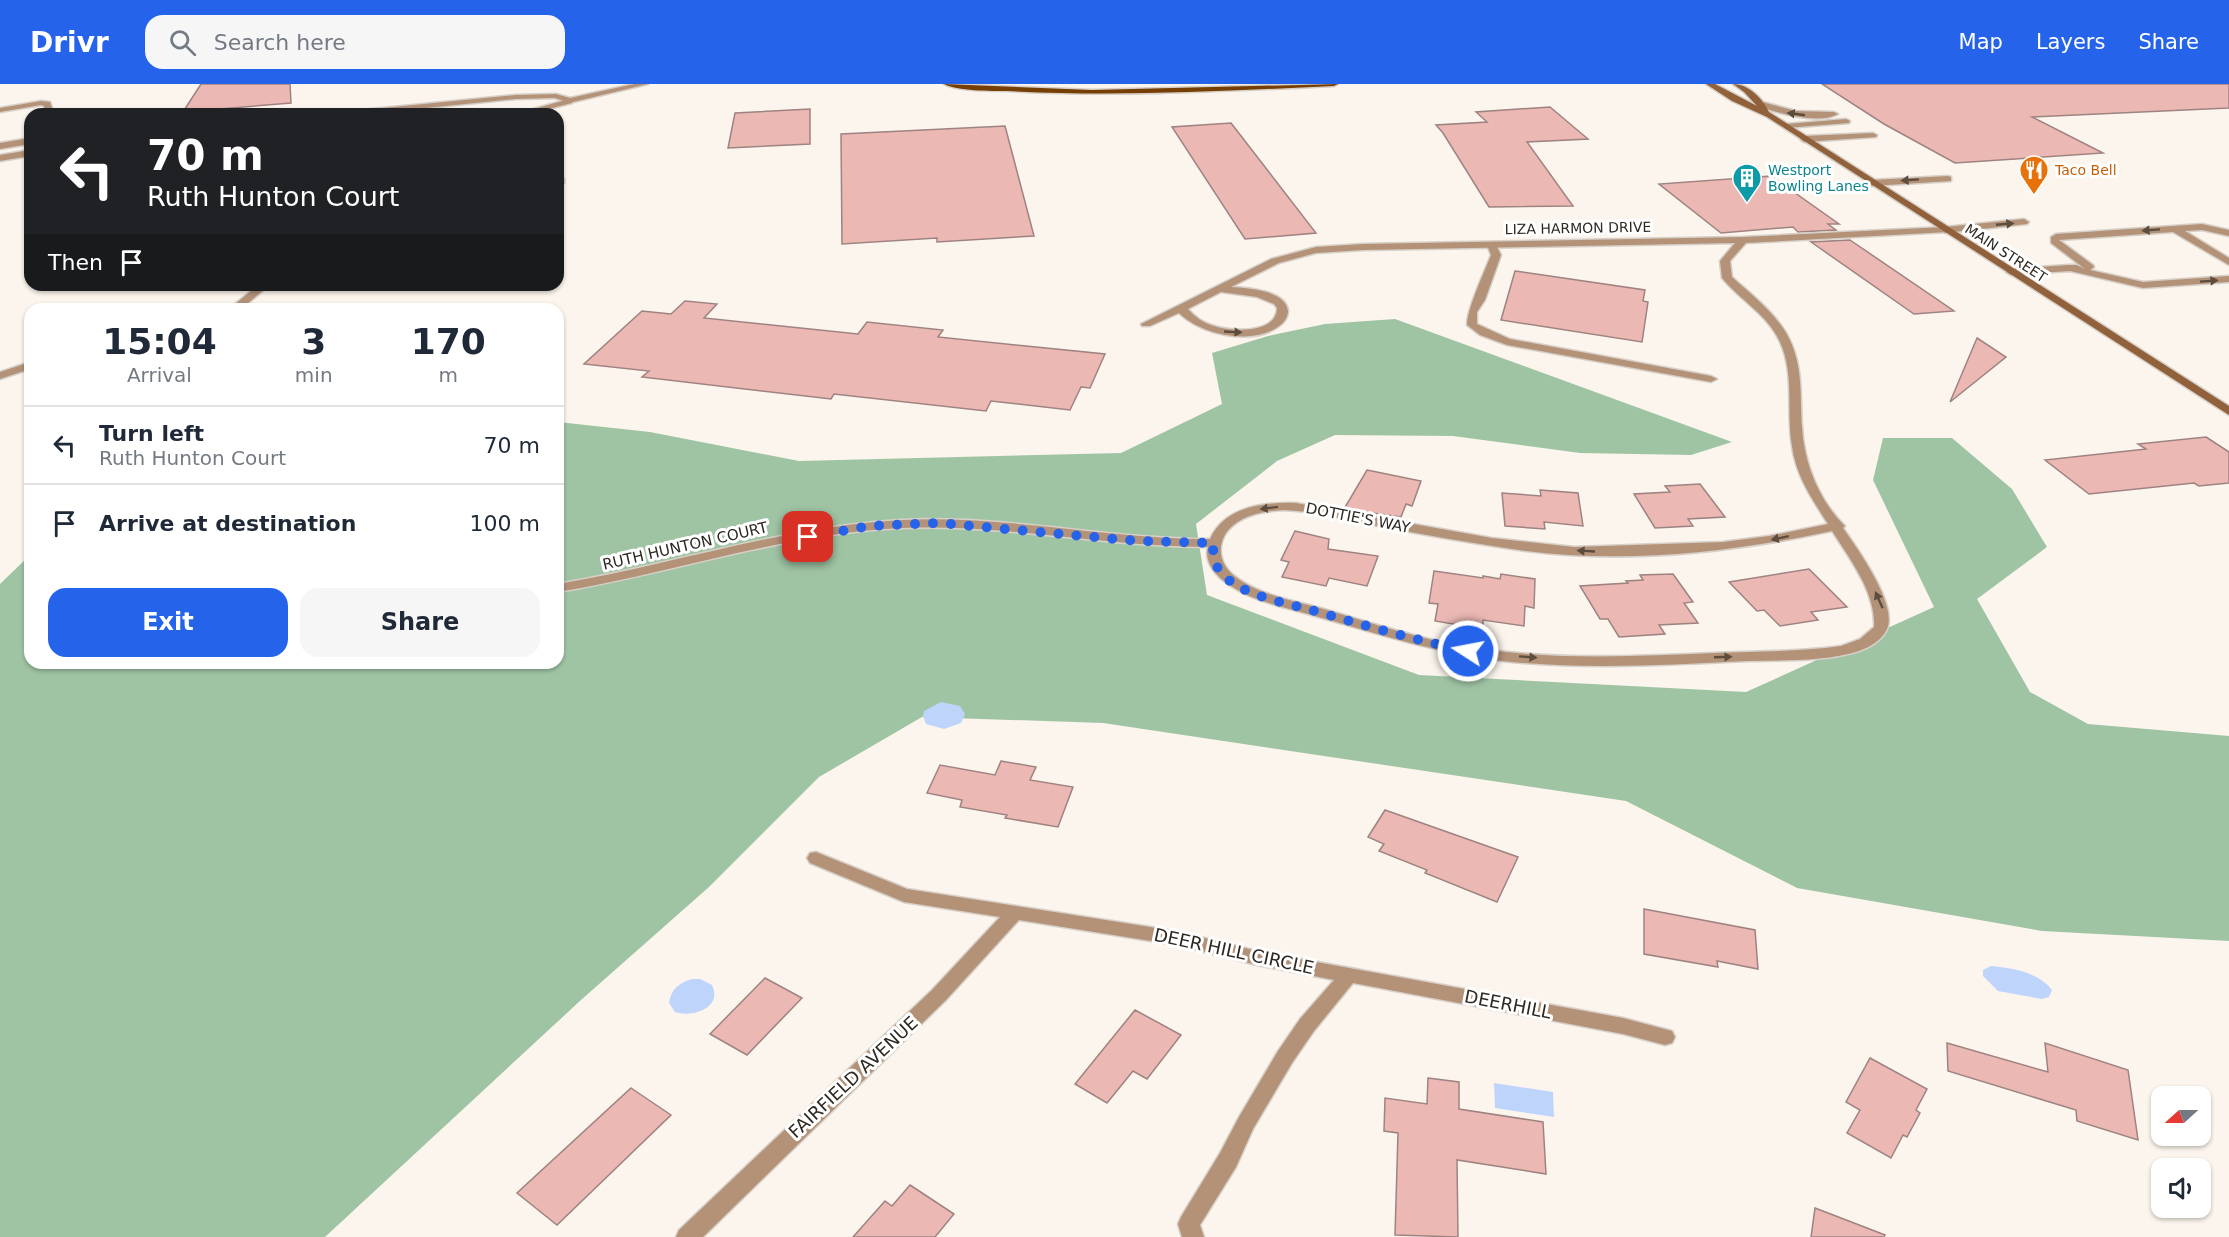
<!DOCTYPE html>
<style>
body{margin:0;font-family:"DejaVu Sans",sans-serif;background:#f6f6f7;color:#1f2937;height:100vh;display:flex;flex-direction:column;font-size:22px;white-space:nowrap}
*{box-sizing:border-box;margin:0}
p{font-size:20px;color:#747a83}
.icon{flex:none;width:33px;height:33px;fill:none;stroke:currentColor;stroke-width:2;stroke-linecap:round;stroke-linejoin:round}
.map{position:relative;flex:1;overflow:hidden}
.side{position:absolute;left:24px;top:219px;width:540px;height:366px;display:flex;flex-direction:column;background:#fff;border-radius:18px;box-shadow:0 2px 4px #0004}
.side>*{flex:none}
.guide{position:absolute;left:24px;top:24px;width:540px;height:183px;border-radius:18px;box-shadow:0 2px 4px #0004;background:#202124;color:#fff;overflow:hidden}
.needle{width:39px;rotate:249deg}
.controls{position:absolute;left:2151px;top:1002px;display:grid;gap:12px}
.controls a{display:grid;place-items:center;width:60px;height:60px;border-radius:12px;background:#fff;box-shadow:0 2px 4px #0004;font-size:30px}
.pin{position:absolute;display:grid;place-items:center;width:51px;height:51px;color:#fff;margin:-26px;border-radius:12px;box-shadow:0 3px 9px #0006}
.me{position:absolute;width:66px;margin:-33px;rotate:281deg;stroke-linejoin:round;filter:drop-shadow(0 0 4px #0008)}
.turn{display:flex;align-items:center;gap:21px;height:126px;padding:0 24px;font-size:27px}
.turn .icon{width:78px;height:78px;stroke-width:2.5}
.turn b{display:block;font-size:42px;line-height:51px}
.then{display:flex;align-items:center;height:57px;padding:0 24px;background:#0003;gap:12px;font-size:22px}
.eta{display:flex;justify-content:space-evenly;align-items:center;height:102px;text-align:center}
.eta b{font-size:36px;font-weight:600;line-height:42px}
.action{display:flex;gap:12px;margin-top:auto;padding:12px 24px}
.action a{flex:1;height:69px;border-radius:18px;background:#2563eb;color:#fff;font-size:24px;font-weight:600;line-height:69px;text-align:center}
.action a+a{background:#f6f6f7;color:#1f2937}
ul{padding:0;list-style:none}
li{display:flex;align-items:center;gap:18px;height:78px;padding:0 24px;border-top:2px solid #e0e1e3}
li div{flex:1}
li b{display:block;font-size:22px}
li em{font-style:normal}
header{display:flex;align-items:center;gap:36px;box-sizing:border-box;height:84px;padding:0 30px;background:#2563eb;color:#fff}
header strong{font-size:28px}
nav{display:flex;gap:33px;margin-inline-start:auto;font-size:21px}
.search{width:420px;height:54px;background:#f6f6f7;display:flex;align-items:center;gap:15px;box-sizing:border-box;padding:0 21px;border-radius:18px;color:#747a83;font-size:22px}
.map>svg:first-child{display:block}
.forest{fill:#9fc4a4}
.water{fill:#bed4fb}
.building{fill:#ebb8b4;stroke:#9e8380;stroke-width:1.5}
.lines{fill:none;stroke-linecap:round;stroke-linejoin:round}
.lane-casing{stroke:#d7d0c8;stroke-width:3}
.street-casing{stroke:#d7d0c8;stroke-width:3}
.secondary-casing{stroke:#d7d0c8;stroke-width:3}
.primary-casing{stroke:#d7d0c8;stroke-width:3}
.lane{fill:#b39278;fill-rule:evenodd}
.street{fill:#b39278;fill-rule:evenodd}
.secondary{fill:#90613b;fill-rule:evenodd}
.primary{fill:#763e00;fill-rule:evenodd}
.oneway{fill:#5d4d3f}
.route{stroke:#2563eb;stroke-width:10;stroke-dasharray:0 18}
.labels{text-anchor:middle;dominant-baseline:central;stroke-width:6;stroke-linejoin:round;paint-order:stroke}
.far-culture-label{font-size:14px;fill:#0d838f;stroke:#fff;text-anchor:start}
.far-food-label{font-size:14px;fill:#c56008;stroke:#fff;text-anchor:start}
.far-street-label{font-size:14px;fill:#2e2820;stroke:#fff}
.street-label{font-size:15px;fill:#2e2820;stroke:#fff}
.near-street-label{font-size:18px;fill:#2e2820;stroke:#fff}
</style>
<header>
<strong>Drivr</strong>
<div class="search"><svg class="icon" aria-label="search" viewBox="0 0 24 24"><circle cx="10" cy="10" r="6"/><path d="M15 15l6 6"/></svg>Search here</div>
<nav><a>Map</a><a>Layers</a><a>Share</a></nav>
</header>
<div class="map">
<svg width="2229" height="1153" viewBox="0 0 2229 1153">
<rect width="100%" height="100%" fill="#fcf5ed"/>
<!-- forest -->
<polygon class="forest" points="1395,235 1732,358 1691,371 1580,369 1453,352 1335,351 1277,377 1196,440 1207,511 1419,591 1746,608 1934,523 1873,396 1883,354 1952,354 2012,405 2047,463 1977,515 2030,608 2088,640 2229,652 2229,857 2042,847 1797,804 1626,717 1103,639 922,633 819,693 709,803 581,916 325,1153 0,1153 0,500 30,471 30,579 558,579 558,338 650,348 799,377 1121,369 1222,320 1212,269 1268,252 1325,240"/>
<!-- water -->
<g class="water">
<polygon points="941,618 960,622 965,630 961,639 944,645 926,640 923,632 924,627"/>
<path d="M1991,882C2012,884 2038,888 2052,906L2049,913L2042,915L1998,907L1983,892V886Z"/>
<path d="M692,895H700L712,901C723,924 692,934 675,928L669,919C671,905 679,899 692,895Z"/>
<polygon points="1494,999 1553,1008 1554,1033 1495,1024"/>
</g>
<!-- building -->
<g class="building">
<polygon points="201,0 290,0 291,19 183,28"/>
<polygon points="1822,0 2229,0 2229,24 2032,33 2103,69 1955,79 1884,40"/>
<polygon points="1550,23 1588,55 1527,58 1573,122 1489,123 1443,49 1436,41 1487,38 1476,28"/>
<polygon points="810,25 810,60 728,64 735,29"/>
<polygon points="1231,39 1316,149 1245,155 1172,43"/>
<polygon points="1005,42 1034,152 937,158 937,154 842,160 841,50"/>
<polygon points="1771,92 1839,140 1828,140 1836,146 1798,148 1793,143 1721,149 1659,100"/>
<polygon points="1850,156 1954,227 1914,230 1811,158"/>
<polygon points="1515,187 1645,206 1643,217 1648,218 1642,258 1501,236"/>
<polygon points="685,217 717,220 704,234 858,250 867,238 943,246 938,253 1105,270 1090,304 1081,303 1070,326 991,317 986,327 834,310 831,315 642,293 649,287 584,280 642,227 671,230"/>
<polygon points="1977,254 2006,273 1950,318"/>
<polygon points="2206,353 2229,368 2229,399 2199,402 2194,399 2089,410 2045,376 2146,365 2138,360"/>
<polygon points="1367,386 1421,397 1412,422 1406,420 1401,433 1344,425"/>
<polygon points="1700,400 1725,433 1688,435 1693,442 1655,444 1634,410 1670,408 1665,402"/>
<polygon points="1540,406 1578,409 1583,442 1544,438 1545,445 1505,442 1502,409 1541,412"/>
<polygon points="1295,447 1329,455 1328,465 1378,472 1367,502 1329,494 1326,502 1282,493 1289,478 1281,476"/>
<polygon points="1809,485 1847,523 1811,528 1818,536 1780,542 1764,526 1757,527 1729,498"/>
<polygon points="1434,487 1483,494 1483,492 1500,495 1501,490 1535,495 1534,524 1525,522 1524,542 1483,536 1483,545 1435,537 1438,520 1429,519"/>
<polygon points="1673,490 1693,518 1684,519 1698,539 1659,541 1665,550 1619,553 1608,535 1600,535 1580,502 1628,499 1626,497 1643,496 1640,491"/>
<polygon points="1001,677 1036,683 1030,696 1073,703 1058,743 1005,734 1007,731 960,723 962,716 927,709 940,681 995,691"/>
<polygon points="1385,726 1518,773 1497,818 1425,789 1427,786 1379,767 1384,760 1368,753"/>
<polygon points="1644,825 1755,846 1758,885 1717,877 1718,883 1644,870"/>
<polygon points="765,894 802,914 747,971 710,950"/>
<polygon points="1135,926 1181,951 1147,995 1133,987 1107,1019 1075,1000"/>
<polygon points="1947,959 2048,988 2045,959 2128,986 2138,1056 2077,1037 2076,1026 1948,987"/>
<polygon points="1870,974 1927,1005 1916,1026 1920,1029 1907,1053 1903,1051 1891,1074 1847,1049 1860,1026 1846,1018"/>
<polygon points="1428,994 1459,998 1459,1025 1543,1038 1546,1090 1457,1076 1458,1153 1395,1151 1398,1049 1384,1047 1385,1014 1427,1020"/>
<polygon points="631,1004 671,1031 557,1141 517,1109"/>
<polygon points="910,1101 954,1130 935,1153 853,1153 885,1117 892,1122"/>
<polygon points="1815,1124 1885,1151 1884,1153 1811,1153"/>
</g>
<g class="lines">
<!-- lane casing -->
<g class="lane-casing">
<g id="lane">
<polygon points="569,15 572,15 572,19 529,30 516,30"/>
<polygon points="41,17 50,18 54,30 46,30 44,22 41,21 0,28 0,24"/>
<path d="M1759,17L1796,27L1834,28L1838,30C1819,41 1776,29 1756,21V17Z"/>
<polygon points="1846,35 1850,37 1849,39 1786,44 1782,42 1786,40"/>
<polygon points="1873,49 1877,51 1876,53 1804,58 1800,55 1804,52"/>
<polygon points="30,54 30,60 0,65 0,59"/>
<polygon points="558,92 564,95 564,99 558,99"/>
<polygon points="1948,92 1951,93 1951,97 1872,102 1868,99 1872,96"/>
<polygon points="2024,135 2029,138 2027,140 1945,149 1940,146 1945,143"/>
<polygon points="2202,140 2229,146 2229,152 2202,146 2185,147 2229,174 2229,181 2173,148 2059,156 2093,181 2094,183 2090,186 2143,198 2229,192 2229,198 2143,204 2070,187 2011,191 2006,188 2011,185 2068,181 2077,181 2085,185 2051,159 2051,153 2056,150"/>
<path d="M1492,158L1495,159L1501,171L1485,216L1477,228V240L1510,255L1711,292L1717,295L1711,298L1507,261L1480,251L1467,241C1467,225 1484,189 1491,171L1487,161Z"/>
<polygon points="257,202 266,204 241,225 229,225"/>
<polygon points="30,278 30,285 0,295 0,288"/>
</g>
</g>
<!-- street casing -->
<g class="street-casing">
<g id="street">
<polygon points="634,0 648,0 569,19 555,14 516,15 367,30 338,30 342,28 516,11 556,10 570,14"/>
<polygon points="30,66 30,72 0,77 0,71"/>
<path d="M1945,143L1948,144V148L1746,159L1730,177L1732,193C1754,213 1781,233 1792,261C1803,288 1800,315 1802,343C1804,379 1819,417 1845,442L1843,444C1857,464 1898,521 1887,545C1882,556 1870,563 1859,567C1824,578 1783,576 1747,577C1665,581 1583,586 1502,577C1435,569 1372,548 1308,530C1280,522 1248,516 1224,497C1214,490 1204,476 1208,463C1106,463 1005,440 903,444C786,449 673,489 558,508V500C673,481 785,442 902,436C1005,431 1107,455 1210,455C1225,422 1265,418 1296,419L1492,454L1574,463L1723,458L1769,452L1828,440C1812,415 1796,392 1792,362C1786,328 1795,291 1780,258C1768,231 1740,216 1722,194L1720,177L1735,159L1363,166L1316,169L1279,179L1231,203C1247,204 1286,206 1288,227C1288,233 1284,239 1279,242C1253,262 1201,251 1179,229L1150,242H1142L1141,240L1271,175L1316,163L1363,160L1743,153ZM1221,208L1257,213L1274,220L1277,224C1276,251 1230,248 1211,241C1202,238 1194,232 1188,225ZM1283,426C1314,427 1343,435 1373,441C1419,450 1465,458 1512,465C1616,481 1730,469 1832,447C1850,475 1876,509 1874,543L1860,555L1841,562C1799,568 1756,567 1714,569C1625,573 1535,577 1447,559C1404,550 1362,536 1320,524C1291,516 1255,510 1232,490C1220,479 1217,463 1226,449C1239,431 1263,427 1283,426Z"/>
<polygon points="816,768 907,805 1176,847 1257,867 1623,934 1672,947 1675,953 1672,959 1665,961 1623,950 1353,899 1314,947 1292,979 1253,1045 1236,1083 1200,1141 1204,1153 1182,1153 1178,1140 1181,1133 1220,1069 1239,1033 1278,967 1300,935 1334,896 1257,881 1176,861 1019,836 946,916 703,1153 676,1153 679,1146 932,906 1000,833 904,818 810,779 807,774 810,769"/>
</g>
</g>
<!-- secondary casing -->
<g class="secondary-casing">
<path id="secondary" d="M1706,0H1715L1757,22L1744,8L1733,0C1749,0 1763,15 1769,28L2229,322V331L1767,33L1732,17Z"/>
</g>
<!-- primary casing -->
<g class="primary-casing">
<path id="primary" d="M944,0L1092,6L1338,0L1334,2C1225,7 1116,13 1007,7C992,7 956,7 944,0Z"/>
</g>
<!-- lane -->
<use href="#lane" class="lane"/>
<!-- street -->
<use href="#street" class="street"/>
<!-- secondary -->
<use href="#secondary" class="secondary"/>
<!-- primary -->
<use href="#primary" class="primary"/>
</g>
<!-- one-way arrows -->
<defs><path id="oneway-solid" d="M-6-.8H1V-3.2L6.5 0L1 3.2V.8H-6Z" transform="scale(1.5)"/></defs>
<g class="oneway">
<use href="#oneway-solid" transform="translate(1796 30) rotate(-172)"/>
<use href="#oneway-solid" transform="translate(1910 96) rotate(176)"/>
<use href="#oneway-solid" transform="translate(2005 140) rotate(-5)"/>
<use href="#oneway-solid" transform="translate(2151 146) rotate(176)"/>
<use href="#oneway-solid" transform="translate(2209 197) rotate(-4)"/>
<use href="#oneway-solid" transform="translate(1233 248) rotate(3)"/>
<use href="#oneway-solid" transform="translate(1269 424) rotate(173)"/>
<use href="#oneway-solid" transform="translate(1780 454) rotate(168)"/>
<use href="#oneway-solid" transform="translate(1586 467) rotate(-177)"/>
<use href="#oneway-solid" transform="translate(1879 516) rotate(-114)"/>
<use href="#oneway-solid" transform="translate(1528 573) rotate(4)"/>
<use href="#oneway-solid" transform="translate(1723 573) rotate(-2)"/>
</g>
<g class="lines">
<!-- route -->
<path class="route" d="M808,453L870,442L939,439L1138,457L1213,459C1213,470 1214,481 1222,490C1243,512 1283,518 1311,526C1363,541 1415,556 1468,567"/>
</g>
<!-- icons -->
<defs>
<g id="restaurant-pin" transform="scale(1.5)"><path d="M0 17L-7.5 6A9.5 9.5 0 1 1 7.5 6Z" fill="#e8710a" stroke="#fff"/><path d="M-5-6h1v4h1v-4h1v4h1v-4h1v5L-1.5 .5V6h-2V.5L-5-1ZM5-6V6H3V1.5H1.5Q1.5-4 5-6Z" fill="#fff"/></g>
<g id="building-pin" transform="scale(1.5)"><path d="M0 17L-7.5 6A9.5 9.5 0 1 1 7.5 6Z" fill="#0f9aa8" stroke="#fff"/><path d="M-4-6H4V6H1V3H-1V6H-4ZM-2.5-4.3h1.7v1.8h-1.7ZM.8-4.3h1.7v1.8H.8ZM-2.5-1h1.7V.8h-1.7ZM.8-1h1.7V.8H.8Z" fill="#fff"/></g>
</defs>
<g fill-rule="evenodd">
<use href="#restaurant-pin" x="2034" y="86"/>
<use href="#building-pin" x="1747" y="94"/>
</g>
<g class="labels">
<!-- far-culture labels -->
<g class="far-culture-label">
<text x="1768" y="86">Westport<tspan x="1768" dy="16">Bowling Lanes</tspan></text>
</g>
<!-- far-food labels -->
<g class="far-food-label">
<text x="2055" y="86">Taco Bell</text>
</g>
<!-- far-street labels -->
<g class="far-street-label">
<text transform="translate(1578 144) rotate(-1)">LIZA HARMON DRIVE</text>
<text transform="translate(2006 169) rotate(33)">MAIN STREET</text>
</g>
<!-- street labels -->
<g class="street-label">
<text transform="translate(1358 434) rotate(11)">DOTTIE'S WAY</text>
<text transform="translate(685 462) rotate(-13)">RUTH HUNTON COURT</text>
</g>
<!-- near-street labels -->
<g class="near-street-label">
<text transform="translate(1234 867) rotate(12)">DEER HILL CIRCLE</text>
<text transform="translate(1508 920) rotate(11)">DEERHILL</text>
<text transform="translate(853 993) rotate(-43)">FAIRFIELD AVENUE</text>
</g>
</g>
</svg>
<div class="controls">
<a><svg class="needle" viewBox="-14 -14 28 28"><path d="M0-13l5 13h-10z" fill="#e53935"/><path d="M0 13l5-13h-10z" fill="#747a83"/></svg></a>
<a><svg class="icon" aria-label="sound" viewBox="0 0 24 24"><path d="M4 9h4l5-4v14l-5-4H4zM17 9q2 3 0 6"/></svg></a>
</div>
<div class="pin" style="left:808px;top:453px;background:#d93025"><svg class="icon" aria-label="arrive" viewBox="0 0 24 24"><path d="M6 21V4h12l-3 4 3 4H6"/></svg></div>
<svg class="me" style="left:1468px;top:567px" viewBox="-20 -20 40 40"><circle r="17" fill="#2563eb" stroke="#fff" stroke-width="3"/><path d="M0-11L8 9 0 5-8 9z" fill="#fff"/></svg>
<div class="guide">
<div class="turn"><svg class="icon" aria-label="left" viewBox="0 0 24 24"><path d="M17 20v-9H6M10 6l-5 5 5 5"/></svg><div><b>70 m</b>Ruth Hunton Court</div></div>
<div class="then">Then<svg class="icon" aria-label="arrive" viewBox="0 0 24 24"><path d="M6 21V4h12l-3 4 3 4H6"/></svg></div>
</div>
<section class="side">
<div class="eta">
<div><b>15:04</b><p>Arrival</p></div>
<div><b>3</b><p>min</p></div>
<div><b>170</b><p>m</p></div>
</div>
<ul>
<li><svg class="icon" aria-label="left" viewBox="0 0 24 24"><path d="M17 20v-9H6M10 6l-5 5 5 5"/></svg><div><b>Turn left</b><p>Ruth Hunton Court</p></div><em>70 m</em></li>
<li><svg class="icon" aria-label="arrive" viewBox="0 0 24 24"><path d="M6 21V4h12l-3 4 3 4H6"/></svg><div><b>Arrive at destination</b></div><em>100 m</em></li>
</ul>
<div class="action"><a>Exit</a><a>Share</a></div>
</section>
</div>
